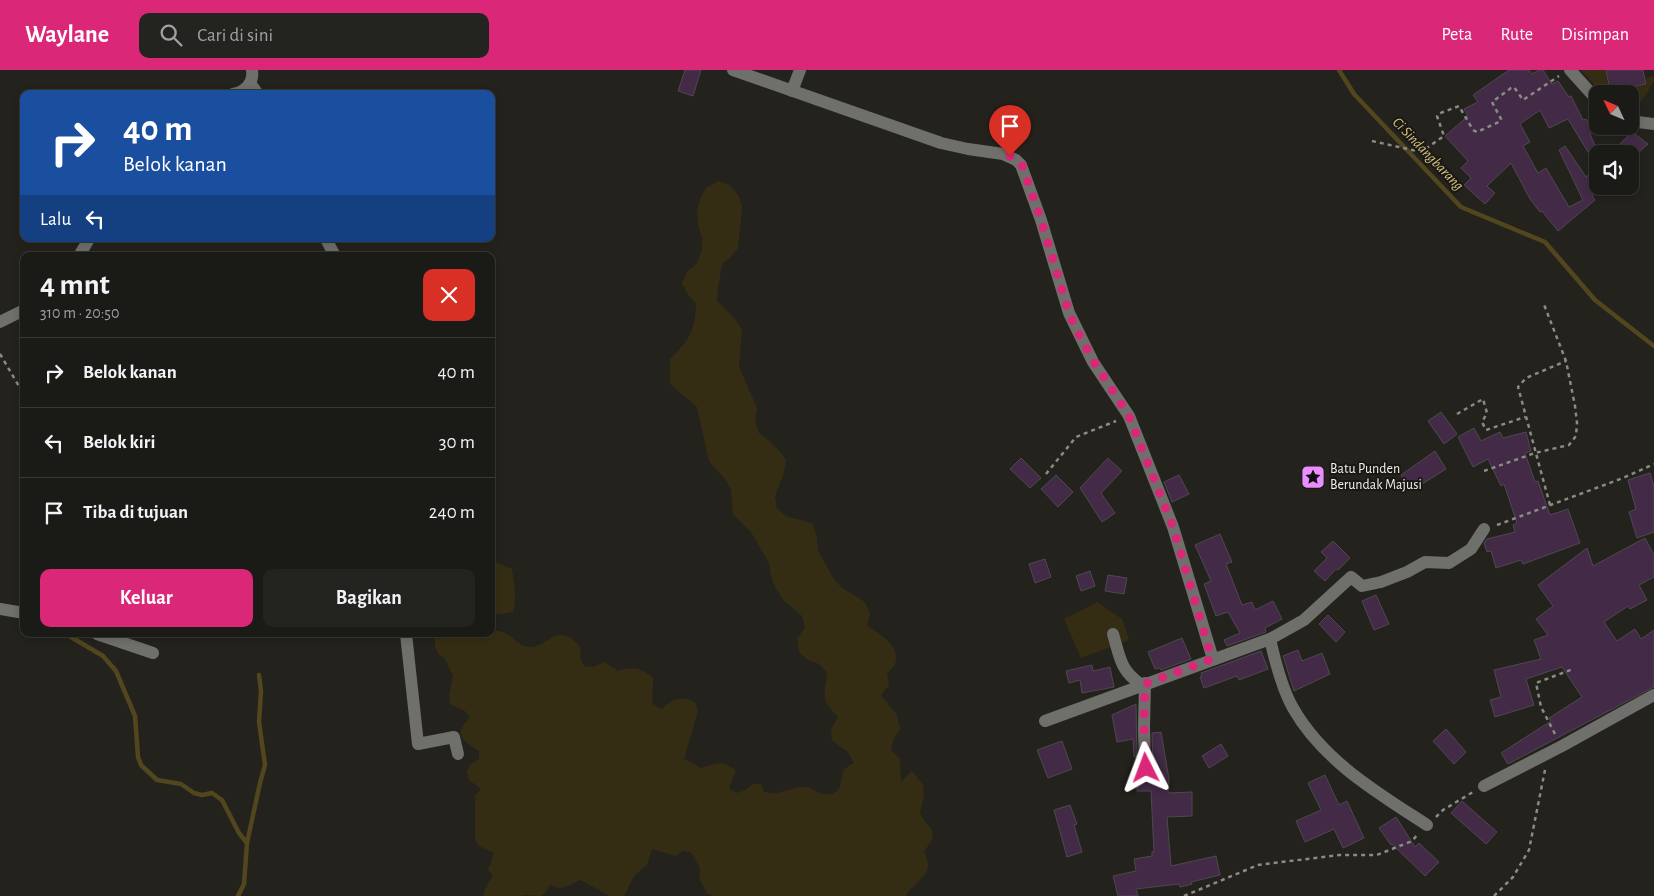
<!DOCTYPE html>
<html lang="id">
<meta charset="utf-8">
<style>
body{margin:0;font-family:"Alegreya Sans",sans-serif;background:#23231f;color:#f1f3f6;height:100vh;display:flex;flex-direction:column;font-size:19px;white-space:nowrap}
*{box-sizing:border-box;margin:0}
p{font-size:16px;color:#9fa1a1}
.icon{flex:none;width:28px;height:28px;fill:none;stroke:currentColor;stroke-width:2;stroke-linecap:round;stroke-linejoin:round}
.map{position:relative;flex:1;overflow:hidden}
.panel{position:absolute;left:20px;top:182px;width:475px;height:385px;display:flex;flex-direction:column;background:#1a1a16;border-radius:10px;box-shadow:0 2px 8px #0003,0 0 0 1px #383835}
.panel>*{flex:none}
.top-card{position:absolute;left:20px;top:20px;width:475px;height:152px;border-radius:10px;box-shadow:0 2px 8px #0003,0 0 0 1px #383835;background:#1a4fa0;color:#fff;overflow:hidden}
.needle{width:32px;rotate:314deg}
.tools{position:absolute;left:1589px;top:15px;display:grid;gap:10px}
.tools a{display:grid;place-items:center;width:50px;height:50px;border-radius:10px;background:#1a1a16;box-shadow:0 2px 8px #0003,0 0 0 1px #383835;font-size:25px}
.pin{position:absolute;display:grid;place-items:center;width:42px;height:42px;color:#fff;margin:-51px -21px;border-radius:50% 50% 50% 0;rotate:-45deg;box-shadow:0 0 5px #0007}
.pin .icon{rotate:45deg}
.me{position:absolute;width:55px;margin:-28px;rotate:357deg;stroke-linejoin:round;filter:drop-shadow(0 0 4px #0008)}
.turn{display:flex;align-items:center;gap:18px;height:105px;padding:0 20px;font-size:22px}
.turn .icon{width:65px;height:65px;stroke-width:2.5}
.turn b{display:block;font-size:35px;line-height:42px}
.then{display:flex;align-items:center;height:48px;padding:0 20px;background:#0003;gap:10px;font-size:19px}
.round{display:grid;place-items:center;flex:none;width:52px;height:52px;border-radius:10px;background:#23231f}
.summary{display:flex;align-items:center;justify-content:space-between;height:85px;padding:0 20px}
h1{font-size:30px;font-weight:600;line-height:38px}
.primary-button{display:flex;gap:10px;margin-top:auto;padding:10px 20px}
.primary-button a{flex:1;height:58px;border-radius:10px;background:#db2777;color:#fff;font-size:20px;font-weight:600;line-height:58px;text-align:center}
.primary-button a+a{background:#23231f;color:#f1f3f6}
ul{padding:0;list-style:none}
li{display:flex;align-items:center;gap:15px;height:70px;padding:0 20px;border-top:1px solid #383835}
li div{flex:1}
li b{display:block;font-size:19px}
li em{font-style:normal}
header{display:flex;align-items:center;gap:30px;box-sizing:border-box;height:70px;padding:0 25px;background:#db2777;color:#fff}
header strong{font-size:24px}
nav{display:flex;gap:28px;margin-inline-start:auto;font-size:18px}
.search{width:350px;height:45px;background:#23231f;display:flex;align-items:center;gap:12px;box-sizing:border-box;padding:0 18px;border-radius:10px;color:#9fa1a1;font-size:19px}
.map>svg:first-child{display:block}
.green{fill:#352d13}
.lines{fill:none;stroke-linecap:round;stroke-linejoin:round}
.stream{stroke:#52461f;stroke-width:4.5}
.building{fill:#432b48;stroke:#4d494e}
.path{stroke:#8b8a86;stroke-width:2.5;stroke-dasharray:4 4;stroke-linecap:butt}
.minor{stroke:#6f6f6c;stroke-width:12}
.route{stroke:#db2777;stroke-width:9;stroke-dasharray:0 16.2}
.labels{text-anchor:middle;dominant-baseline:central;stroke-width:4;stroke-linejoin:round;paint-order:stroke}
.poi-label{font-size:14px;fill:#efeeea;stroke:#1a1814;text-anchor:start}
.water-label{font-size:15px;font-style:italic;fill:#d5c07e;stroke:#1a1814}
</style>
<header>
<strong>Waylane</strong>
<div class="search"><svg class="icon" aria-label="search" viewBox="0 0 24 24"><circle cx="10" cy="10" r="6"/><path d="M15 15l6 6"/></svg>Cari di sini</div>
<nav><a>Peta</a><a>Rute</a><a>Disimpan</a></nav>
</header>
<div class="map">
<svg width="1654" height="826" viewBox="0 0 1654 826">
<rect width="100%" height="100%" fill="#23221d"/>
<!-- green -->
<g class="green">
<path d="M1581,0H1605L1609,16H1612L1613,22L1647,15L1646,8L1654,6V12C1649,17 1649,21 1645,26C1641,32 1636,37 1631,42H1630V24H1603Z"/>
<path d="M718,111L730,115L739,126L742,138L738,178L731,187L722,194L718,218L717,231L735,249L742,260L739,297L757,338L755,350L759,363C770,371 778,378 786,390L784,403L775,426L777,439L788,447L801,450L813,454L817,468L818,480L833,508L842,518L865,532L870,544L867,556C879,563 902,577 895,594C894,597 889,601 887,603L889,615L881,625L897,645L900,659L894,668L891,680L900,689L901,712L912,701L923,715L924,725L920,743L925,752L932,759L933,768L924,782C936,805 918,808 906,825L907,826H713L707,823L703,816L699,807L700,798L691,782L683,781L676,786L652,779L647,795L634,806L624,826H610L581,810C568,814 564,823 550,814L546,822L541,826L523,825L522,826H484V821L493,805L488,800L494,783L479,776L475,769V726L481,719L469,710L467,701L471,694L479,689V681C463,671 452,664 470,648L465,641L450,634L449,625L453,606L445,589L438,584L435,576V564H491V561C510,558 514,576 529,577C549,578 558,549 581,578L580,587L584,596L593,597L604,592L618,601C631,596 642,598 653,608C654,617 651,625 653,634L662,639C672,629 681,625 695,632L698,641L684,689L701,698C716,694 724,690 736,701L729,718L736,723L746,720L752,714H761L764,722C777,725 780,722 792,719C798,717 804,717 809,717C818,724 834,730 840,716C842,710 841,706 844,700C846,697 850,695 854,693L847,681L832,671L831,659L838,647C819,628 825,626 827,602L819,594L808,590L799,582L797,569L805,557L802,546L783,530L775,517L771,506L769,493L751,462L733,444L731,419L725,409L709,391L697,337L670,314V289C689,270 695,262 696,234L688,225L682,213L687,202L697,193L702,180V168L698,154L697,141L700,129L706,118Z"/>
<path d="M491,490L512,499C514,514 517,527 513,542L491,545Z"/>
<polygon points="1097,532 1122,549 1129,570 1081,588 1064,549"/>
</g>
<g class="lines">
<!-- stream -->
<g class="stream">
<polyline points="1339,0 1354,24 1461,137 1545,172 1595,230 1654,276"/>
<polyline points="66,564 103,586 116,601 135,646 138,687 141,695 157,710 181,714 194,723 202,725 212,723 222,730 239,763 247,773"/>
<polyline points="238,826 244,814 247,773 260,713 265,695 259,652 261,621 259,605"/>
</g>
</g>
<!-- building -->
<g class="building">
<polygon points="685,0 701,0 693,26 678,21"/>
<polygon points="1509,0 1529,0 1532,4 1539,0 1543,0 1552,14 1558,11 1569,27 1571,26 1583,50 1586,49 1593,62 1590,64 1596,78 1588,82 1568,49 1549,58 1540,40 1520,54 1530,72 1523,76 1538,103 1546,98 1569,137 1583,130 1559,80 1565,76 1586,107 1598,96 1598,120 1592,126 1595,130 1558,161 1542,141 1540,142 1530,129 1511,93 1487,116 1495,123 1485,134 1464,115 1471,108 1461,98 1468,91 1445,66 1468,46 1464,39 1478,32 1473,25"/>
<polygon points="1606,0 1643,0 1646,14 1614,21 1612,15 1609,15"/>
<polygon points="1632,62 1648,74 1637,84 1610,84"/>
<polygon points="1441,342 1457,364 1444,374 1428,351"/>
<polygon points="1474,358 1481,371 1500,362 1503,368 1526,362 1531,381 1525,383 1535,412 1538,411 1550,445 1568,439 1580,473 1523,494 1521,490 1496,498 1491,481 1487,482 1484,473 1487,469 1515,462 1513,455 1517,453 1504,414 1501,416 1488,389 1473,397 1458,367"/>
<polygon points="1435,381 1446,399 1411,421 1401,405"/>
<polygon points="1021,388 1041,408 1030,418 1010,399"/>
<polygon points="1108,388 1122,401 1101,423 1115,443 1102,452 1080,418"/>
<polygon points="1650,403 1654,417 1654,462 1637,468 1629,442 1636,439 1628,410"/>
<polygon points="1056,405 1073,422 1058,437 1041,419"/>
<polygon points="1179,405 1189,424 1172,432 1164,412"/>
<polygon points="1220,464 1232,492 1226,494 1242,535 1252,532 1255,540 1273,531 1282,549 1265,558 1266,562 1227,576 1224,570 1240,563 1228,542 1216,546 1204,514 1211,511 1195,475"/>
<polygon points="1645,468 1654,485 1654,507 1639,515 1647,530 1630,539 1628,536 1604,552 1617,571 1635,559 1641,569 1654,560 1654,617 1508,694 1501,683 1551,651 1549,648 1582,627 1562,597 1526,609 1534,635 1495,647 1490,630 1501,627 1494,600 1541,589 1534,570 1548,565 1536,549 1553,536 1538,515 1587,478 1593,496"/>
<polygon points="1333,471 1350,488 1338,500 1336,499 1325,511 1314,501 1327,488 1321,482"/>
<polygon points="1045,489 1051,507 1035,513 1029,494"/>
<polygon points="1090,501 1095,516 1081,521 1076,506"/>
<polygon points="1108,505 1127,508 1124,524 1105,521"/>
<polygon points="1376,525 1389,554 1374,560 1362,531"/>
<polygon points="1328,545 1345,562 1336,572 1319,554"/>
<polygon points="1182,568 1191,589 1161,600 1160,598 1155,599 1148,582"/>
<polygon points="1298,580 1302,591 1322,583 1330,604 1294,621 1283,586"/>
<polygon points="1261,581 1268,599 1239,610 1237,606 1204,618 1200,607 1202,606 1201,603"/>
<polygon points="1092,595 1093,601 1110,597 1114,617 1082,623 1080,610 1069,613 1066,601"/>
<polygon points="1136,634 1137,687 1134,687 1133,669 1117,672 1112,645"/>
<polygon points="1446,659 1466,682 1454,694 1433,671"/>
<polygon points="1161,662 1169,709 1168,723 1192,722 1192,746 1167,747 1171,796 1216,786 1220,805 1191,812 1192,814 1180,817 1179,814 1136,819 1138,826 1118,826 1113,806 1136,801 1134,789 1152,786 1152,782 1154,782 1151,721 1137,721 1138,702 1145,706 1152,702 1153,698 1152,663"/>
<polygon points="1062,671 1072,699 1048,708 1037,680"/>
<polygon points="1221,674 1228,686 1209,698 1202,686"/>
<polygon points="1325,705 1339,735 1347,731 1364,768 1343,778 1334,759 1305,772 1296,751 1321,740 1308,713"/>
<polygon points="1462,731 1497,762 1486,774 1451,743"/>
<polygon points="1070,735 1077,754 1074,755 1082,782 1067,787 1054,740"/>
<polygon points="1396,747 1415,777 1419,773 1439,792 1425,806 1392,774 1391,775 1379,758"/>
</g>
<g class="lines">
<!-- path -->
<g class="path">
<polyline points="1372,71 1421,82 1444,66 1437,46 1438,44 1459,36 1473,60 1477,62 1501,51 1501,49 1492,32 1511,18 1514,17 1523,30 1559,6"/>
<polyline points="0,284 20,318 24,322"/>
<polyline points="1457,344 1483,329 1487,343 1482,352 1486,360 1525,347"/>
<polyline points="1484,401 1535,383 1569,375 1576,366 1577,353 1575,336 1566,291 1543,232"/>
<polyline points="1046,404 1076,367 1116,351"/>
<polyline points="1550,435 1518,317 1526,308 1566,291"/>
<polyline points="1497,455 1623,408 1654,394"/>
<polyline points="1555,664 1541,637 1536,613 1573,599"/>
<polyline points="1436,747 1443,740 1473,722"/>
<polyline points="1184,826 1258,795 1339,785 1377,785 1412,771 1418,764"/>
<polyline points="1494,826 1513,807 1529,780 1545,700"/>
</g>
<!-- minor -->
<g class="minor">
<polyline points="733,0 941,73 968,79 1003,84 1016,90 1021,95 1041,150 1069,243 1093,292 1129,346 1173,457 1213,589"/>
<polyline points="1570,0 1598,31"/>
<polyline points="250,13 258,24"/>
<polyline points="792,21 800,0"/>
<path d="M233,24C245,22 254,13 252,0"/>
<polyline points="1630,51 1654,54"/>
<polyline points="326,169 335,186"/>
<polyline points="79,186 89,169"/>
<polyline points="0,252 24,240"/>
<polyline points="0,539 24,543"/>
<polyline points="97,564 153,583"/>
<polyline points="406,564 418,674 454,667 458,684"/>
<path d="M1113,564C1120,587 1120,601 1142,615"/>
<path d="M1270,569C1275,591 1282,619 1293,638C1323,691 1378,723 1427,755"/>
<polyline points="1145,613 1144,657 1145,698"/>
<polyline points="1045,651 1270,569 1304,550 1351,507 1362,516 1381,512 1407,502 1425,492 1449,493 1471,479 1484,459"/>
<polyline points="1484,716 1562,676 1654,625"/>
</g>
</g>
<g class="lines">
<!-- route -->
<polyline class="route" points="1010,86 1022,95 1041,150 1069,243 1077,261 1094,292 1129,346 1173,457 1212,589 1145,614 1144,657 1146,698"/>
</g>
<!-- icons -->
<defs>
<g id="sight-square" transform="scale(1.25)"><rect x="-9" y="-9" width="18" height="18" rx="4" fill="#ea8dfd" stroke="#1a1814"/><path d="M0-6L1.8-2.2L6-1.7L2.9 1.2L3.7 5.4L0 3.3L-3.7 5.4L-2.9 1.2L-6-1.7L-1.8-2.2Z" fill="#111"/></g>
</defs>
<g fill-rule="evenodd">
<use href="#sight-square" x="1313" y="407"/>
</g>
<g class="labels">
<!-- poi labels -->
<g class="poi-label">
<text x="1330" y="399">Batu Punden<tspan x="1330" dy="16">Berundak Majusi</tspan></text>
</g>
<!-- water labels -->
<g class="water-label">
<text transform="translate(1428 84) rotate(46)">Ci Sindangbarang</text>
</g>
</g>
</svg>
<div class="tools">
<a><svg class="needle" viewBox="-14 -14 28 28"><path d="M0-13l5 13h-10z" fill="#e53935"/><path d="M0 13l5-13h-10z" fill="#9fa1a1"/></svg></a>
<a><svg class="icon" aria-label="sound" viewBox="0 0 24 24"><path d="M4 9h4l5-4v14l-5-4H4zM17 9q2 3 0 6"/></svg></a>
</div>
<div class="pin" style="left:1010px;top:86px;background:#d93025"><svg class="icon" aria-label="arrive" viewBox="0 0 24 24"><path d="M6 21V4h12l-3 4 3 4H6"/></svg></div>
<svg class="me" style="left:1146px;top:698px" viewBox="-20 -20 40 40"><path d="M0-17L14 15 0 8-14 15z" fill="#db2777" stroke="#fff" stroke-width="4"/></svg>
<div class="top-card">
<div class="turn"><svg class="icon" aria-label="right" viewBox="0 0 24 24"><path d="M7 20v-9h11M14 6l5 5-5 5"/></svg><div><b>40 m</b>Belok kanan</div></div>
<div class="then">Lalu<svg class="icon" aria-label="left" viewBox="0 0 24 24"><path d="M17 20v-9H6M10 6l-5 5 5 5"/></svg></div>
</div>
<section class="panel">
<div class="summary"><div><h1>4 mnt</h1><p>310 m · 20:50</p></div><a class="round" style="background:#d93025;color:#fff"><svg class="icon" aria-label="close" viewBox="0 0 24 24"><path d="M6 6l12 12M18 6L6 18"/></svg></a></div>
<ul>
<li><svg class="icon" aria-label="right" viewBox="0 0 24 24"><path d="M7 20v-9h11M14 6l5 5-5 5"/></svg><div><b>Belok kanan</b></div><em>40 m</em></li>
<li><svg class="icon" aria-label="left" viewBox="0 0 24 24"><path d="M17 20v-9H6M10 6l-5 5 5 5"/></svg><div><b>Belok kiri</b></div><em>30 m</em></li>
<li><svg class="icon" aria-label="arrive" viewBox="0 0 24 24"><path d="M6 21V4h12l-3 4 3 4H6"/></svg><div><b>Tiba di tujuan</b></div><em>240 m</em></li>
</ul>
<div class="primary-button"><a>Keluar</a><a>Bagikan</a></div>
</section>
</div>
